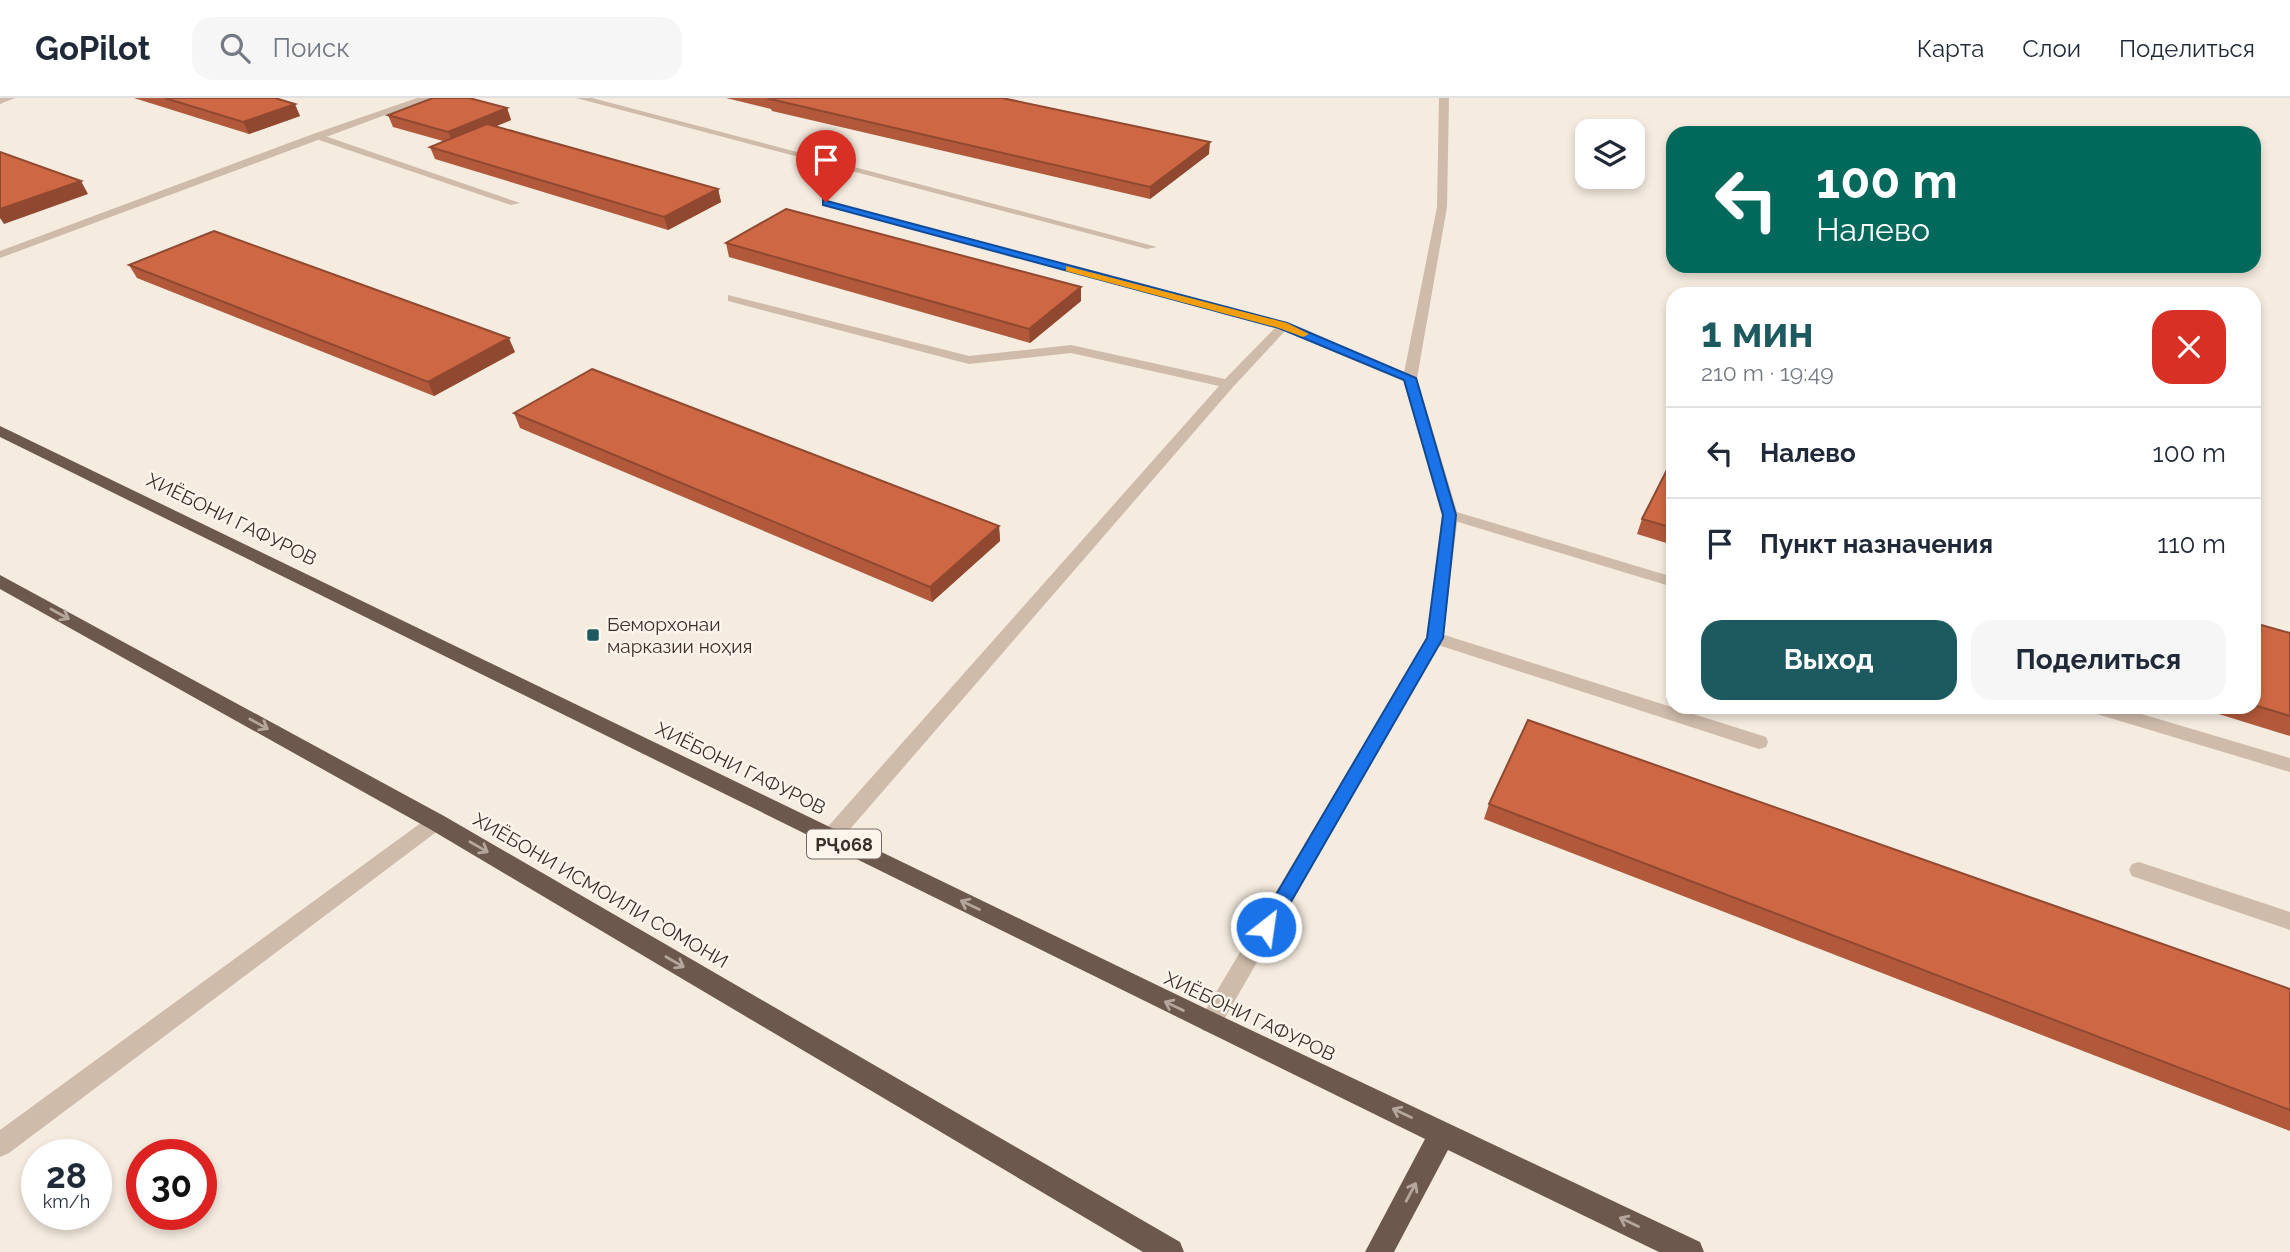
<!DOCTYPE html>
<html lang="ru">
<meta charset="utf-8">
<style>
body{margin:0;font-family:Raleway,sans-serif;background:#f6f6f7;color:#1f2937;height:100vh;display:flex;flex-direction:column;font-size:26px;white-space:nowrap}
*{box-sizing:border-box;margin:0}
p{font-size:23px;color:#747a83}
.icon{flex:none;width:38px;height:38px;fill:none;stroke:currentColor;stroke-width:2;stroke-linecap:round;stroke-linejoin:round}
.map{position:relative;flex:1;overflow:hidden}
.side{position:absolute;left:1666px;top:189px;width:595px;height:427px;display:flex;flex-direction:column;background:#fff;border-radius:21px;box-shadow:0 4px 10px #0003}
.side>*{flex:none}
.top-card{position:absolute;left:1666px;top:28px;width:595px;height:147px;border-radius:21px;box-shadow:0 4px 10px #0003;background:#00695c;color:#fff;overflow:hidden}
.fabs{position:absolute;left:1575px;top:21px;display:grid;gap:14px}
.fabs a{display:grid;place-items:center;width:70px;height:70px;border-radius:14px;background:#fff;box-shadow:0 4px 10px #0003;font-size:35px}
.speed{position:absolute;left:21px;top:1041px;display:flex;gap:14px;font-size:35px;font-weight:700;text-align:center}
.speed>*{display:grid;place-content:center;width:91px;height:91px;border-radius:50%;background:#fff;box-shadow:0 4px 10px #0003;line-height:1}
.speed small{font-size:18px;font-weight:400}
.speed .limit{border:10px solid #d22;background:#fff;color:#111}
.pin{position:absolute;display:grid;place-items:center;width:60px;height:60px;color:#fff;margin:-72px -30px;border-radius:50% 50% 50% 0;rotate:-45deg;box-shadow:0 0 7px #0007}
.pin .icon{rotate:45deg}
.me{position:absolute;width:77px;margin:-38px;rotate:30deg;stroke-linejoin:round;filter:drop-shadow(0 0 5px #0008)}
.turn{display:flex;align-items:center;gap:24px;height:147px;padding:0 35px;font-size:32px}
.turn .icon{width:91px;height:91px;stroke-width:2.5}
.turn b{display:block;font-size:49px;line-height:60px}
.round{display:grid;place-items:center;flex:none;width:74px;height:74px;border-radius:21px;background:#f6f6f7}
.head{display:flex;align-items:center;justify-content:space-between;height:119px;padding:0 35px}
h1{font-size:42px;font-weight:700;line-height:52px;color:#1c5a60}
.cta{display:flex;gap:14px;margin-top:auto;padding:14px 35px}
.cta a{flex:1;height:80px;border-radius:21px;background:#1c5a60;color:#fff;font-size:28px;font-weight:700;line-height:80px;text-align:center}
.cta a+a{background:#f6f6f7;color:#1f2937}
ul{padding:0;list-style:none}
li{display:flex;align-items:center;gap:21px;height:91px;padding:0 35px;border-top:2px solid #e0e1e3}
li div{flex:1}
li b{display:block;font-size:26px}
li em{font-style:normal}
header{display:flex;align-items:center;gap:42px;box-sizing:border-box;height:98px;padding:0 35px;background:#fff;border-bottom:2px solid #e0e1e3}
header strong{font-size:33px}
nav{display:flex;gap:38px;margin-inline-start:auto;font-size:24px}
.search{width:490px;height:63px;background:#f6f6f7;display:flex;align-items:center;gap:18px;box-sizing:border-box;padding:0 24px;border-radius:21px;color:#747a83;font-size:26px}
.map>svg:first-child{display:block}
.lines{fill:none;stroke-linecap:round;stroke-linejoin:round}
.service{fill:#cebbaa;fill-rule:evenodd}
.minor{fill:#cebbaa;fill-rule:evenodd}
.trunk{fill:#6d584d;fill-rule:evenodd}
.wall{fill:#b1593a}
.shaded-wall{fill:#904930}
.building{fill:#ce6844;stroke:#904930;stroke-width:2}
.oneway{stroke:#b4a69c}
.route{fill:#1a73e8;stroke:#114b97;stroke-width:2}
.slow{fill:#f59e0b}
.poi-dot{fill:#1c5a60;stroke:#fbf5ec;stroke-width:2.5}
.labels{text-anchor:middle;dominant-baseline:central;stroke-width:5;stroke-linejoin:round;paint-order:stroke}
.shield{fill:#fbf5ec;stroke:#756a64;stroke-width:2}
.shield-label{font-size:18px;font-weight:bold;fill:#3b2f2a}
.street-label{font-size:19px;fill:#3b2f2a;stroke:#fbf5ec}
.poi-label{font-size:19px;fill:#3b2f2a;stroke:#fbf5ec;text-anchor:start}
</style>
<header>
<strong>GoPilot</strong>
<div class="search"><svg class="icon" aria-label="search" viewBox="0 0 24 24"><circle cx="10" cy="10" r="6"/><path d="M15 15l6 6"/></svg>Поиск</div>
<nav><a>Карта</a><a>Слои</a><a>Поделиться</a></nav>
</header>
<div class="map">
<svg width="2290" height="1154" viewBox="0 0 2290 1154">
<rect width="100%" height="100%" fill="#f5ebdf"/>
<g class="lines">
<!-- service -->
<g class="service">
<polygon points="313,36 319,36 520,105 511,107 313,40"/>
<polygon points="822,102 1287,225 1417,280 1415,283 1405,283 1285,233 1233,289 838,745 831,747 824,745 821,739 824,733 1219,288 1071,255 969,266 728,203 728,197 969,258 1071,247 1225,281 1275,230 822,106"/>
<polygon points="1450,412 1673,479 1673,489 1445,420 1442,417 1445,414"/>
<polygon points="1435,534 1766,639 1768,644 1766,649 1759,651 1429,544 1427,540 1429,536"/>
<polygon points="2087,609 2118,609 2290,660 2290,674 2090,614"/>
<polygon points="436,716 443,719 446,724 443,729 9,1055 0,1059 0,1032 429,719"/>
<polygon points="2139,764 2290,814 2290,832 2132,778 2129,772 2132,766"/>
</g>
<!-- minor -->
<g class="minor">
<polygon points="0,0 15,0 0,6"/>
<polygon points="417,0 431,0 0,160 0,153 313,36"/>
<polygon points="576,0 592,0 1157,149 1147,151"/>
<polygon points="1439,0 1449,0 1447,109 1417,280 1458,417 1443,540 1218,932 1210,935 1202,932 1199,925 1202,918 1427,540 1442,417 1403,280 1437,109"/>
</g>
<!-- trunk -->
<g class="trunk">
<polygon points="0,328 1219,917 1700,1144 1704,1154 1659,1154 1448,1052 1394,1154 1365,1154 1425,1041 0,339"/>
<polygon points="0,477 444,718 1180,1144 1184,1154 1143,1154 428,730 0,491"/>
</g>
</g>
<!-- wall -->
<g class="wall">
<polygon points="134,0 275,0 300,18 249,36"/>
<polygon points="726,0 1002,0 1209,56 1150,101 772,13 771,11"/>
<polygon points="507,10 511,22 496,28 718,91 721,104 668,132 435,61 430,49 443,43 393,29 388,17"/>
<polygon points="726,145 1081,189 1081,203 1030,245 729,159"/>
<polygon points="129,167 515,254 434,298 137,180"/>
<polygon points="514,315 999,428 1000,443 932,504 520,330"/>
<polygon points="1673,360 1673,447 1637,436 1642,421"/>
<polygon points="2254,525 2290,535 2290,638 2196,609 2254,609"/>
<polygon points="1489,706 2290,891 2290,1033 1484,721"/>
</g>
<!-- shaded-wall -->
<g class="shaded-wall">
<polygon points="295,6 300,18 249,36 243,24"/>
<polygon points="507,10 511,22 453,46 448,34"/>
<polygon points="1210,44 1209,56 1150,101 1150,89"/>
<polygon points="81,83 88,96 4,126 0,120 0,111"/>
<polygon points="718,91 721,104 668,132 664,119"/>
<polygon points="1081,189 1081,203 1030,245 1029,231"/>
<polygon points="509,240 515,254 434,298 428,284"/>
<polygon points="999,428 1000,443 932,504 930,489"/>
</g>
<!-- building -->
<g class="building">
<polygon points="165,0 275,0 295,6 243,24"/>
<polygon points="433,0 469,0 507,10 448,34 388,17"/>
<polygon points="773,0 1002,0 1210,44 1150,89 770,1"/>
<polygon points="487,26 718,91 664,119 430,49"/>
<polygon points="0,54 81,83 0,111"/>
<polygon points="786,111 1081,189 1029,231 726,145"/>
<polygon points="214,133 509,240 428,284 129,167"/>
<polygon points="592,271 999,428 930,489 514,315"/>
<polygon points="1673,360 1673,430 1642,421"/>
<polygon points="2254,525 2290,535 2290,618 2254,607"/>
<polygon points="1528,622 2290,891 2290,1012 1489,706"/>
</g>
<!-- one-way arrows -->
<defs><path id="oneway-shaft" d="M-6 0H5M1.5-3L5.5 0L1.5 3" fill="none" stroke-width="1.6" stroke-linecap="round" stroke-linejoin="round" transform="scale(1.75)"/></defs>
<g class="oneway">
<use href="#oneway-shaft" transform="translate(60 516) rotate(29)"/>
<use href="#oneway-shaft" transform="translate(259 626) rotate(29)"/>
<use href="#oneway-shaft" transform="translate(479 749) rotate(30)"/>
<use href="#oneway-shaft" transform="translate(970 807) rotate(-154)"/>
<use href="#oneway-shaft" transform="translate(675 864) rotate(30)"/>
<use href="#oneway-shaft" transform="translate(1174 908) rotate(-154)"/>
<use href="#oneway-shaft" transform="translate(1402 1015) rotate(-155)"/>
<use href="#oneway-shaft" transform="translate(1411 1094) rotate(-62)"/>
<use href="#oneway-shaft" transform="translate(1629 1124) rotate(-154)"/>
</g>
<!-- route -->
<polygon class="route" points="823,102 1287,225 1416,280 1456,417 1443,540 1273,835 1259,835 1257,829 1427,540 1443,417 1404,282 1279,230 823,107"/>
<!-- slow -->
<polygon class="slow" points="1066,168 1287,225 1309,236 1303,239 1279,230 1066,173"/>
<!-- markers -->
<rect class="poi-dot" x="586" y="530" width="14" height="14" rx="3.5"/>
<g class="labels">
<!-- shield labels -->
<rect class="shield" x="807" y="731.5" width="74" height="29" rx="5"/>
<g class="shield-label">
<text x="844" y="746">РҶ068</text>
</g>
<!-- street labels -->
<g class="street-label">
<text transform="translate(232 421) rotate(26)">ХИЁБОНИ ГАФУРОВ</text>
<text transform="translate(741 670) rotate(26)">ХИЁБОНИ ГАФУРОВ</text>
<text transform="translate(601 792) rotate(30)">ХИЁБОНИ ИСМОИЛИ СОМОНИ</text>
<text transform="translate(1250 918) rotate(25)">ХИЁБОНИ ГАФУРОВ</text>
</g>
<!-- poi labels -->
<g class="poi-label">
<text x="607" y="526">Беморхонаи<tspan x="607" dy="22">марказии ноҳия</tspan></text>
</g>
</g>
</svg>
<div class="fabs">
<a><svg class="icon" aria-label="layers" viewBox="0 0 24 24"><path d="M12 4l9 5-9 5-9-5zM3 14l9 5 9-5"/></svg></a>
</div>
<div class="speed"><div>28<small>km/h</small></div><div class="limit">30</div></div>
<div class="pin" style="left:826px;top:104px;background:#d93025"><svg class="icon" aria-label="arrive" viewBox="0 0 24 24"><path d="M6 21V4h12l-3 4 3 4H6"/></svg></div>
<svg class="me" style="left:1266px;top:829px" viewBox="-20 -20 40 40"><circle r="17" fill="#1a73e8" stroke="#fff" stroke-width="3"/><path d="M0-11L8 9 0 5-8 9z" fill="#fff"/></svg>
<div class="top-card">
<div class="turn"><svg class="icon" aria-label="left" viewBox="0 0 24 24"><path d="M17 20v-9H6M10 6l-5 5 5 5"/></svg><div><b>100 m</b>Налево</div></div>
</div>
<section class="side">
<div class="head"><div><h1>1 мин</h1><p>210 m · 19:49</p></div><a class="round" style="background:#d93025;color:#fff"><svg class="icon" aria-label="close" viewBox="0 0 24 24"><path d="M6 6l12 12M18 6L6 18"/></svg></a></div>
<ul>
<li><svg class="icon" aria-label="left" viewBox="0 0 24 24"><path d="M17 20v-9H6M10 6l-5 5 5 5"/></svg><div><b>Налево</b></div><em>100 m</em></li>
<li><svg class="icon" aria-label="arrive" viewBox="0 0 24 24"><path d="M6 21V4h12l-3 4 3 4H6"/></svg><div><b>Пункт назначения</b></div><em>110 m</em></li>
</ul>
<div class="cta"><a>Выход</a><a>Поделиться</a></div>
</section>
</div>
